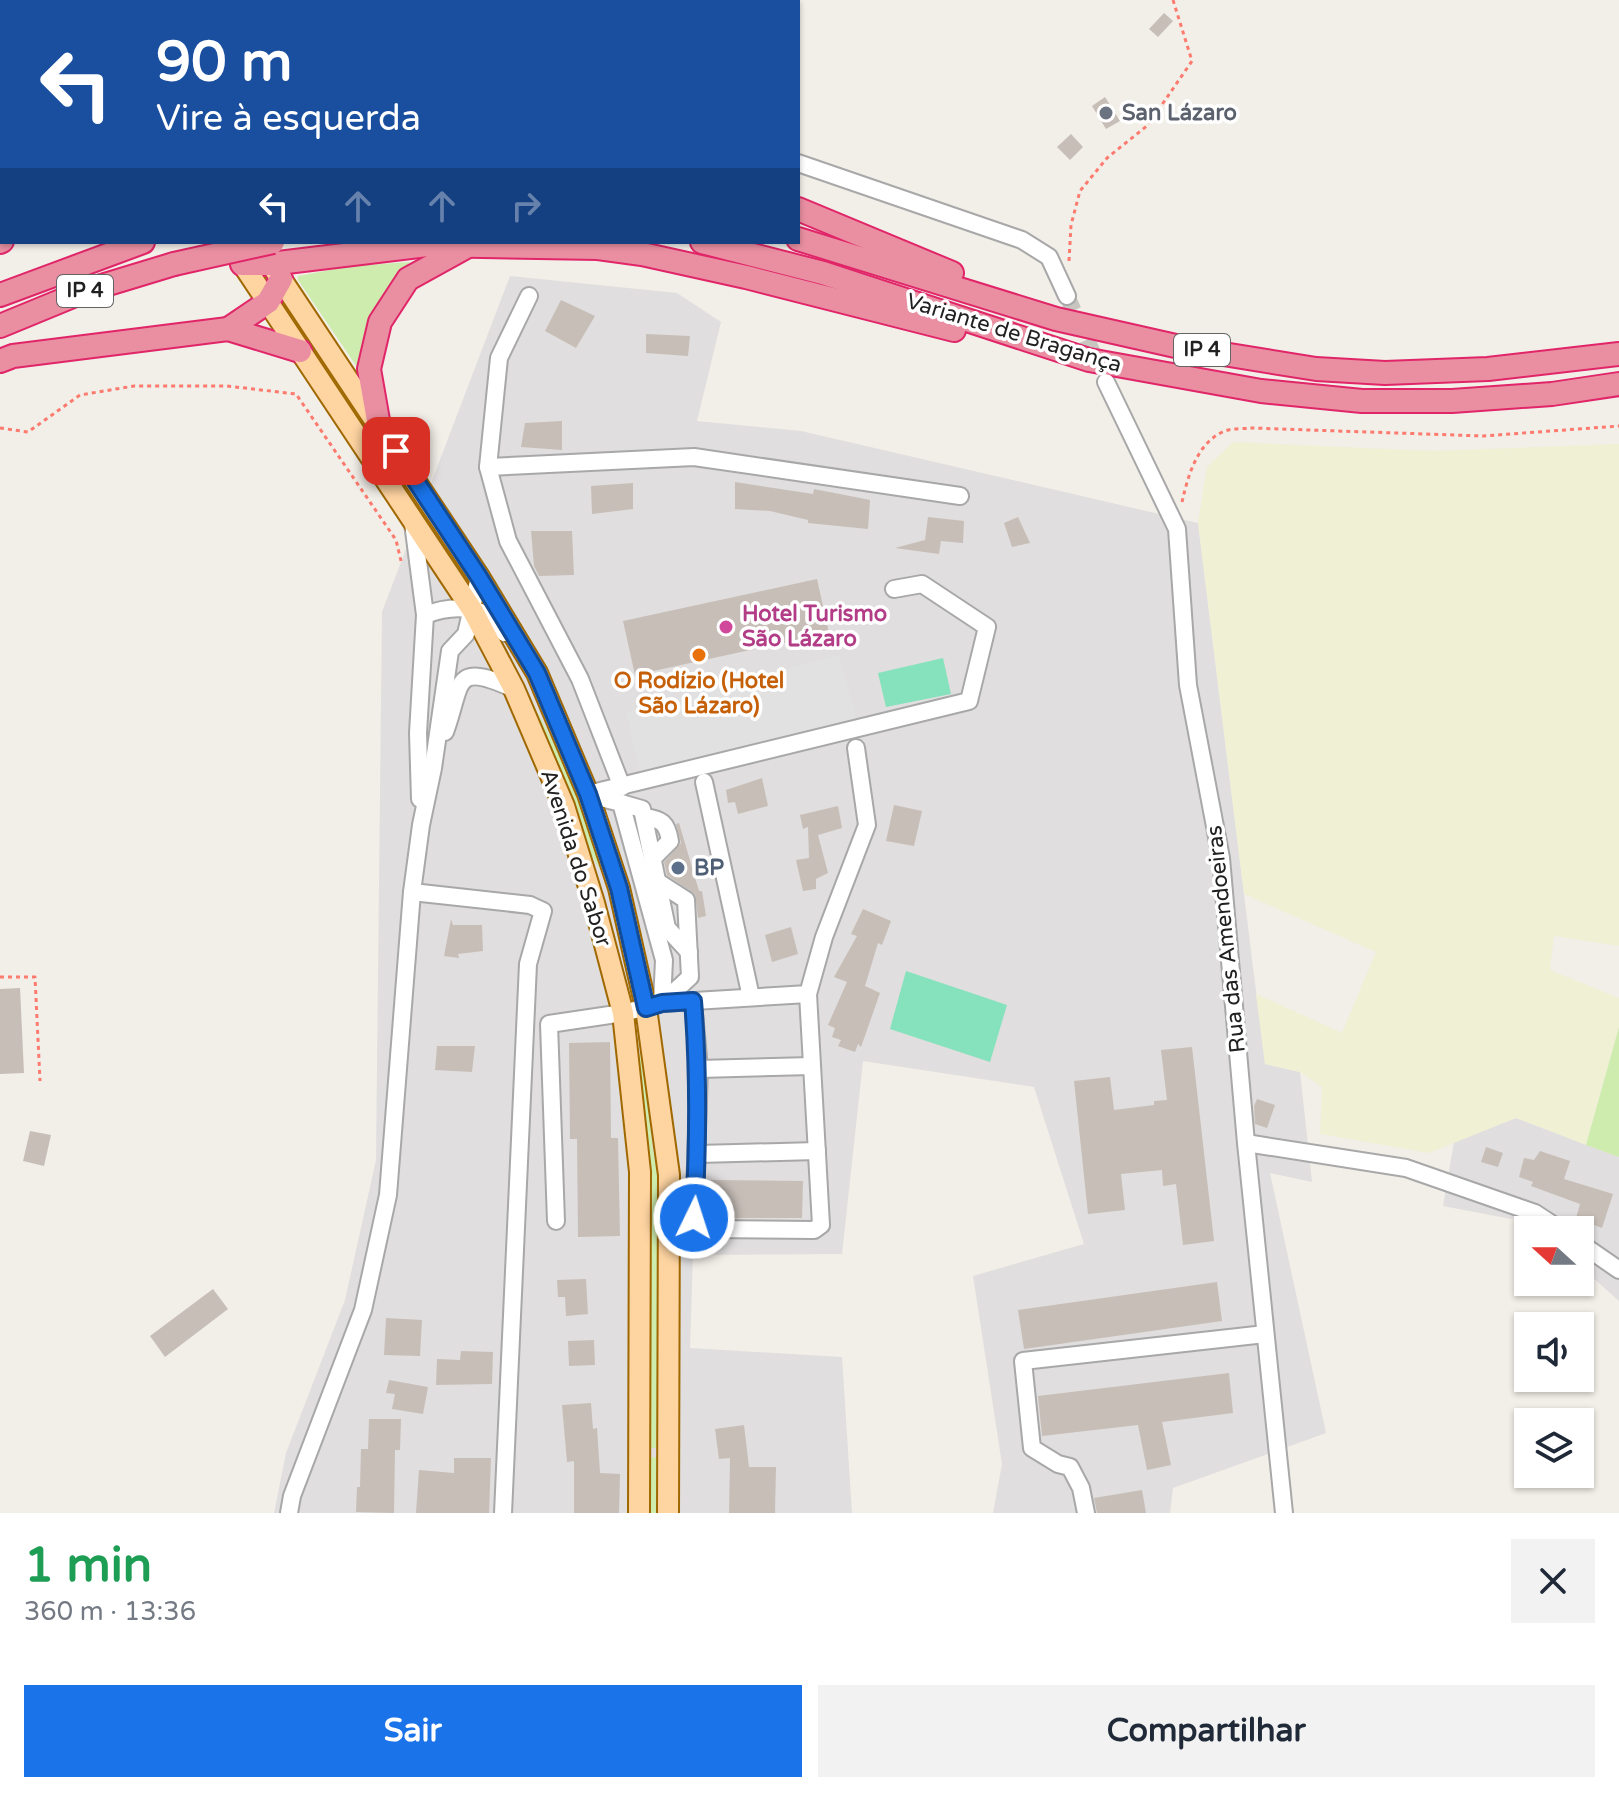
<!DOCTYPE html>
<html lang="pt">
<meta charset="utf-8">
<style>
body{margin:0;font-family:"Varela Round",sans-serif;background:#f2f2f3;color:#1f2937;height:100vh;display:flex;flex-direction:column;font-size:30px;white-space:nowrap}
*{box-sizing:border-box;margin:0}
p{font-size:26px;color:#747a83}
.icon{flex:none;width:44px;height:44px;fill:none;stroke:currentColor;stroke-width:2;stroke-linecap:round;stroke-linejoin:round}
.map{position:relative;height:1513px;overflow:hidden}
.panel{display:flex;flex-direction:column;background:#fff;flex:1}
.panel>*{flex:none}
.banner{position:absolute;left:0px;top:0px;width:800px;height:244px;box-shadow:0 2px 6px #0004;background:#1a4fa0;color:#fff;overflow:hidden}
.needle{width:52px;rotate:291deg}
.tools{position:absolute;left:1514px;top:1216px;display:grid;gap:16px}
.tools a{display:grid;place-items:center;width:80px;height:80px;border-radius:0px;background:#fff;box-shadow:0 2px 6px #0004;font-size:40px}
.pin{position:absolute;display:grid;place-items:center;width:68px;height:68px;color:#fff;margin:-34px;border-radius:16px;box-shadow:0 4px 12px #0006}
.me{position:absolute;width:88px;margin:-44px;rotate:4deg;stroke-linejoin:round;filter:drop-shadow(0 0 6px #0008)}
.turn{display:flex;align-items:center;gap:28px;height:168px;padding:0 24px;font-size:36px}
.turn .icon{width:104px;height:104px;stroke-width:2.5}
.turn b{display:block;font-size:56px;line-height:68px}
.lanes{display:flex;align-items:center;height:76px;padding:0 24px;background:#0003;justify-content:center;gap:40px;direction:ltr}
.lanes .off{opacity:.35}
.round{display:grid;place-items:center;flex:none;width:84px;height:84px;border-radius:0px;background:#f2f2f3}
.summary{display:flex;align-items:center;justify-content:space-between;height:136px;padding:0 24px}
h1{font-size:48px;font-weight:700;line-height:60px;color:#1e9e55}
.cta{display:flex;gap:16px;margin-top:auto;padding:16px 24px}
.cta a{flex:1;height:92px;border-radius:0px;background:#1a73e8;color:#fff;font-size:32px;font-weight:700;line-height:92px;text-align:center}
.cta a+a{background:#f2f2f3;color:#1f2937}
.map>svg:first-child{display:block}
.residential{fill:#e0dede}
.farmland{fill:#eff0d4}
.grass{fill:#cdecae}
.pitch{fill:#85e2bc}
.parking{fill:#e1e1e1}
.building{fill:#c7beb7}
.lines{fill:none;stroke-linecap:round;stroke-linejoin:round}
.minor-tunnel{stroke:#c8c5c0;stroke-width:16;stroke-dasharray:16 8;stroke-linecap:butt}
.minor-casing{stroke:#a8a8a8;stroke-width:20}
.major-casing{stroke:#9f6800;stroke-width:24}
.highway-casing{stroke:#e02568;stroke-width:26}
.path{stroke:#fd7a6e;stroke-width:3;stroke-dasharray:4 4;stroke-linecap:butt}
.minor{stroke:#fff;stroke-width:16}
.major{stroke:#fed4a1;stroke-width:20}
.highway{stroke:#ea8fa2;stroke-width:22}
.highway-bridge-casing{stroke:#e02568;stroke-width:26;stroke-linecap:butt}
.highway-bridge{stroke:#ea8fa2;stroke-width:22}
.route-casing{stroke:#114b97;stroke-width:20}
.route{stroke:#1a73e8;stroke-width:14}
.worship-dot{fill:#6b7280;stroke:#fff;stroke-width:3}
.hotel-dot{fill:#d1479c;stroke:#fff;stroke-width:3}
.food-dot{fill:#e8710a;stroke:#fff;stroke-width:3}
.service-dot{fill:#5c6f8a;stroke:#fff;stroke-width:3}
.labels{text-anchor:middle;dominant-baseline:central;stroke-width:7;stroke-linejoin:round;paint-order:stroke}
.shield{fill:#fff;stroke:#646464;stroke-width:2}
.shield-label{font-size:20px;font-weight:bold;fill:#212121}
.worship-label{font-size:22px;font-weight:bold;fill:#5b616d;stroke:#fff;text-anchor:start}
.street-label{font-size:22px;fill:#212121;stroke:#fff}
.hotel-label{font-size:22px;font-weight:bold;fill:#b23c85;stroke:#fff;text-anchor:start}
.food-label{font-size:22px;font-weight:bold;fill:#c56008;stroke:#fff}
.service-label{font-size:22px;font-weight:bold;fill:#4e5e75;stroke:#fff;text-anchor:start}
</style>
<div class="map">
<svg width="1619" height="1513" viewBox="0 0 1619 1513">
<rect width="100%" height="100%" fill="#f2eee8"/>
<!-- residential -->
<g class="residential">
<polygon points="510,276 677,293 721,322 697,421 801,431 1198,523 1265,1064 1300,1072 1312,1182 1270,1173 1326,1433 1173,1488 1170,1513 993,1513 1002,1464 973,1276 1084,1244 1034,1087 863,1061 842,1254 693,1255 690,1348 842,1357 852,1513 274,1513 286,1453 345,1300 376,1160 382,612"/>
<polygon points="1516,1118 1619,1157 1619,1301 1580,1266 1580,1230 1540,1230 1532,1223 1443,1206 1454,1142"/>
</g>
<!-- farmland -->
<polygon class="farmland" points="1233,442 1432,451 1619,444 1619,946 1554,936 1550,970 1619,998 1619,1027 1586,1145 1516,1118 1429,1153 1320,1134 1322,1087 1300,1072 1265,1064 1256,994 1342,1033 1376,952 1244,894 1198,523 1207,467"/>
<!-- grass -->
<g class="grass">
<path d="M410,262C381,295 364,326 359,370L298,280V276L351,266Z"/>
<polygon points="284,296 468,576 468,579 461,583 276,307"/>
<polygon points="495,631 554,744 568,765 601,854 620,937 603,874 590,853 564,780 545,736 493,634"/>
<polygon points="1619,1027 1619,1157 1586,1145"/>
<polygon points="640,1054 643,1058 653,1152 660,1175 660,1448 651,1448 651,1191 638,1055"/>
<polygon points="651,1457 661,1457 660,1513 650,1513"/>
</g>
<!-- pitch -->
<g class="pitch">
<polygon points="943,658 951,694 886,707 878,673"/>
<polygon points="906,971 1007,1005 990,1062 890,1029"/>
</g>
<!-- parking -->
<polygon class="parking" points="839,655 857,720 640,772 626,712"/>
<!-- building -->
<g class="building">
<polygon points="1164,13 1173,21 1158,37 1149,29"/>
<polygon points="1105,97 1120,121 1106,129 1092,106"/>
<polygon points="1071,134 1083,147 1070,160 1057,147"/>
<polygon points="561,300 595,316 576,348 545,331"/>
<polygon points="646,334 690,336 688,356 646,353"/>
<polygon points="562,421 562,450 521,447 525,423"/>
<polygon points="735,482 813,494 814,489 870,500 868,529 808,523 808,520 770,511 735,509"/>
<polygon points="633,483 633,509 592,514 591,486"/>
<polygon points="928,517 964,521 963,543 941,541 939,554 895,548 925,540"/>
<polygon points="1018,517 1030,543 1012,547 1004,523"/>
<polygon points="531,531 572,531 574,575 539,576 534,566"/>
<polygon points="817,579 829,633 635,675 623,621"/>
<polygon points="762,778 768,806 738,814 735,802 728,803 726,790"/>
<polygon points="894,805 922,811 914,846 886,841"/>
<polygon points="838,806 842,828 818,835 828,873 816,879 816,889 803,891 796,860 809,858 808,827 803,829 800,815"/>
<polygon points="679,823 699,891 702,891 706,916 698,918 695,894 667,875 664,862 681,843 676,824"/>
<polygon points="863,909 891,921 882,945 878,943 865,986 880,993 861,1047 858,1044 855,1052 838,1046 841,1040 832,1037 835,1028 828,1025 847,982 834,977 857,936 851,934"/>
<polygon points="451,919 453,925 482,925 483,951 458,954 459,958 444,956"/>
<polygon points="791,927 798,954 772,962 765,935"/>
<polygon points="20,988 24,1073 0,1074 0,989"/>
<polygon points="610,1042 611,1138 618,1138 620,1236 578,1237 577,1139 570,1139 569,1043"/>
<polygon points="437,1046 475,1046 472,1072 435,1070"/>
<polygon points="1192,1047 1214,1241 1183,1245 1176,1184 1163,1186 1162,1170 1121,1174 1125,1210 1088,1214 1074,1081 1110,1077 1114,1110 1154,1105 1154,1101 1167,1100 1161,1050"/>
<polygon points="1257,1099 1275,1105 1267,1128 1255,1124 1254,1106"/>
<polygon points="30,1131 51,1135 44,1166 23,1161"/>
<polygon points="1486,1147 1503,1153 1498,1167 1481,1162"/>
<polygon points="1540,1151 1570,1161 1564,1179 1613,1194 1602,1228 1576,1218 1580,1204 1531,1186 1533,1182 1519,1177 1524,1158 1534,1160"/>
<polygon points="707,1180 803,1181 802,1218 707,1218"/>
<polygon points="586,1279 588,1314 566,1316 565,1297 558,1297 557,1280"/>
<polygon points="1217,1282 1222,1321 1024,1349 1018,1310"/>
<polygon points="213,1289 228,1309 165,1357 150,1336"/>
<polygon points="386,1318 422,1320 420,1356 384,1355"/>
<polygon points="594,1340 595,1365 569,1366 568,1341"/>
<polygon points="461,1351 493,1352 492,1384 436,1385 437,1359 460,1360"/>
<polygon points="1229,1373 1233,1413 1162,1422 1171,1465 1147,1470 1138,1425 1042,1436 1038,1396"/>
<polygon points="389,1380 428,1387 423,1414 392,1409 395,1394 386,1393"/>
<polygon points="591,1403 593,1429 597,1428 600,1473 620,1474 619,1513 574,1513 574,1461 567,1462 562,1405"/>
<polygon points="369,1419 401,1419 400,1450 395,1450 394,1513 356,1512 357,1487 360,1487 361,1449 368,1449"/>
<polygon points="744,1425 749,1467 776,1467 775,1513 729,1513 730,1458 719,1459 715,1429"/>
<polygon points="454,1458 491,1458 489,1513 416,1513 419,1470 454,1473"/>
<polygon points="1142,1490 1146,1513 1097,1513 1094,1498"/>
</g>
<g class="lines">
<!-- minor-tunnel -->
<polyline class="minor-tunnel" points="1067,296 1099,366"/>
<!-- minor casing -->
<g class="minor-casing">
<g id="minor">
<polyline points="752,0 752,2"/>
<polyline points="798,163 1022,240 1049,257 1067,296"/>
<polyline points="529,296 499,358 488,467 508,541 580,679 622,787"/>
<polyline points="1106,382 1177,529 1188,685 1221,858 1246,1143 1284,1513"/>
<polyline points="488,467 694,457 960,496"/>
<polyline points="413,523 425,615 418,733 420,799"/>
<path d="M425,615C453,604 488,604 504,633"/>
<path d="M445,732C463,684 451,660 514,689"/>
<polyline points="704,782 751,997"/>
<polyline points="588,794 969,701 987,627 922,584 894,589"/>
<polyline points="593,796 621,803 664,960 662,1003"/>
<polyline points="621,803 642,809 667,928 689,952"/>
<path d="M644,817C662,819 667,823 670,841L653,858"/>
<polyline points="658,882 686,900 690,977 662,1003"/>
<polyline points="412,892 530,905 543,911 528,964 503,1513"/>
<polyline points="693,1001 699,1069 694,1226 703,1229 814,1230 821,1225 808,994"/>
<polyline points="699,1069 812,1066"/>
<polyline points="1246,1143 1406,1168 1535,1213 1561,1230"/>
<polyline points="698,1154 817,1151"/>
<polyline points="556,1221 549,1024 623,1013 662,1003 808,994 824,937 867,825 856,748"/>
<polyline points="1580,1243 1619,1270"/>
<polyline points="289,1513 292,1496 363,1310 388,1195 412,892 421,825 433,768 450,651 466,634 479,577"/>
<polyline points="1086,1513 1081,1488 1070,1467 1058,1464 1032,1448 1023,1361 1265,1334"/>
</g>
</g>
<!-- major casing -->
<g class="major-casing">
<g id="major">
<polyline points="83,0 84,2"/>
<polyline points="114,0 114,2"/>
<polyline points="236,254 473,611 514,689 564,806 594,903 623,1013 640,1172 639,1513"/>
<polyline points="273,267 479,577 537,673 588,794 619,888 646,1008 669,1175 668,1513"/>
</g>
</g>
<!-- highway casing -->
<g class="highway-casing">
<g id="highway">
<polyline points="798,209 952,273"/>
<polyline points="798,239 1056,319 1180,347 1316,369 1385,373 1488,369 1619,354"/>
<polyline points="0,242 2,241"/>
<polyline points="702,242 823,273 1089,360 1261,391 1362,401 1452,401 1552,394 1619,384"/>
<polyline points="242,264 270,264 427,245 598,248 642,254 746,277 954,330"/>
<polyline points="0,295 143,242"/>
<polyline points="0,326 85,291 174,264"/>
<polyline points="228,329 268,302 281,279"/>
<polyline points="0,361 13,356 228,329 300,351"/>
<polyline points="379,426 369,369 380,322 408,279 466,247"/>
</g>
</g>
<!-- path -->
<g class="path">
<polyline points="1069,261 1071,225 1080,191 1107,158 1148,125 1192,61 1173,0"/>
<polyline points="0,428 28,432 80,395 134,386 227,386 296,394 396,540 401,561"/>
<path d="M1182,502C1188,476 1197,442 1225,431C1233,428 1244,429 1252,428L1483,436L1619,426"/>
<polyline points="0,977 35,977 40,1081"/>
</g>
<!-- minor -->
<use href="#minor" class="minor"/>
<!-- major -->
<use href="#major" class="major"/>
<!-- highway -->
<use href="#highway" class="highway"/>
<!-- highway-bridge casing -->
<g class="highway-bridge-casing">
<polyline id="highway-bridge" points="174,264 273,242"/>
</g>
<!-- highway-bridge -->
<use href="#highway-bridge" class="highway-bridge"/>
</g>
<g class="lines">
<!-- route casing -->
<g class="route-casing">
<path id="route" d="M396,451L479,577L537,673L588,794L619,888L646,1008L662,1003L693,1001C699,1074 698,1145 694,1218"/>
</g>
<!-- route -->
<use href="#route" class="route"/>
</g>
<!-- markers -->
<circle class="worship-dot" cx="1106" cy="113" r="8"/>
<circle class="hotel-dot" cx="726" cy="627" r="8"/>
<circle class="food-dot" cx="699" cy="655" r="8"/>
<circle class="service-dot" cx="678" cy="868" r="8"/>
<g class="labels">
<!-- shield labels -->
<g class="shield">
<rect x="57" y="275" width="56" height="32" rx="6"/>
<rect x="1174" y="334" width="56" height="32" rx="6"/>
</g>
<g class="shield-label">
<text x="85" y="291">IP 4</text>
<text x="1202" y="350">IP 4</text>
</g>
<!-- worship labels -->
<g class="worship-label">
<text x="1122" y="113">San Lázaro</text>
</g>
<!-- street labels -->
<g class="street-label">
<text transform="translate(1014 333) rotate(17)">Variante de Bragança</text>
<text transform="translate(576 858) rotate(72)">Avenida do Sabor</text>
<text transform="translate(1226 939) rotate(-96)">Rua das Amendoeiras</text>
</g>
<!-- hotel labels -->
<g class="hotel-label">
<text x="742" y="614">Hotel Turismo<tspan x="742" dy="25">São Lázaro</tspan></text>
</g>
<!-- food labels -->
<g class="food-label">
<text x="699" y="681">O Rodízio (Hotel<tspan x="699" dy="25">São Lázaro)</tspan></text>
</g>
<!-- service labels -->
<g class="service-label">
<text x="694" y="868">BP</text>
</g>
</g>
</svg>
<div class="tools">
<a><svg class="needle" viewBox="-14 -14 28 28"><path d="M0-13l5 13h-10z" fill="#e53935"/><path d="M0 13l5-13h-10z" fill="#747a83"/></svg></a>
<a><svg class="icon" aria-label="sound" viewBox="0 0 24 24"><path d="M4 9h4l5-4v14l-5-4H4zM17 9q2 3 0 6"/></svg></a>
<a><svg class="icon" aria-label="layers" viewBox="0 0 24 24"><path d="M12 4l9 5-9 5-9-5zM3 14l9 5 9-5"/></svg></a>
</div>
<div class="pin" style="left:396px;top:451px;background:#d93025"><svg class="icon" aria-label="arrive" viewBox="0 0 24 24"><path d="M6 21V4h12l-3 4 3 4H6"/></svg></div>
<svg class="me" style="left:694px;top:1218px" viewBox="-20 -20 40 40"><circle r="17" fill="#1a73e8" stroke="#fff" stroke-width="3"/><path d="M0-11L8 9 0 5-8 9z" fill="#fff"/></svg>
<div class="banner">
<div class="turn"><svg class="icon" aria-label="left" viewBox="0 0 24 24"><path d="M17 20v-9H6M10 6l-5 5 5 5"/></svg><div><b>90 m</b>Vire à esquerda</div></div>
<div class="lanes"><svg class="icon" aria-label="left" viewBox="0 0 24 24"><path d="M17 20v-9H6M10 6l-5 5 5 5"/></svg><svg class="icon off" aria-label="ahead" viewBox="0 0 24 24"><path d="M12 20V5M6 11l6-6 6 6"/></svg><svg class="icon off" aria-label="ahead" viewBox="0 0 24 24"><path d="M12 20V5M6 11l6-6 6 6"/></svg><svg class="icon off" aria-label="right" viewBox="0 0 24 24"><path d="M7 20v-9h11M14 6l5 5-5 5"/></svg></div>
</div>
</div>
<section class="panel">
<div class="summary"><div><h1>1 min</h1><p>360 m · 13:36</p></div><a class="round"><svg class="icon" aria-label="close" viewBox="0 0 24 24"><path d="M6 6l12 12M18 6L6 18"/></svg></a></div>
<div class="cta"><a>Sair</a><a>Compartilhar</a></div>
</section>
